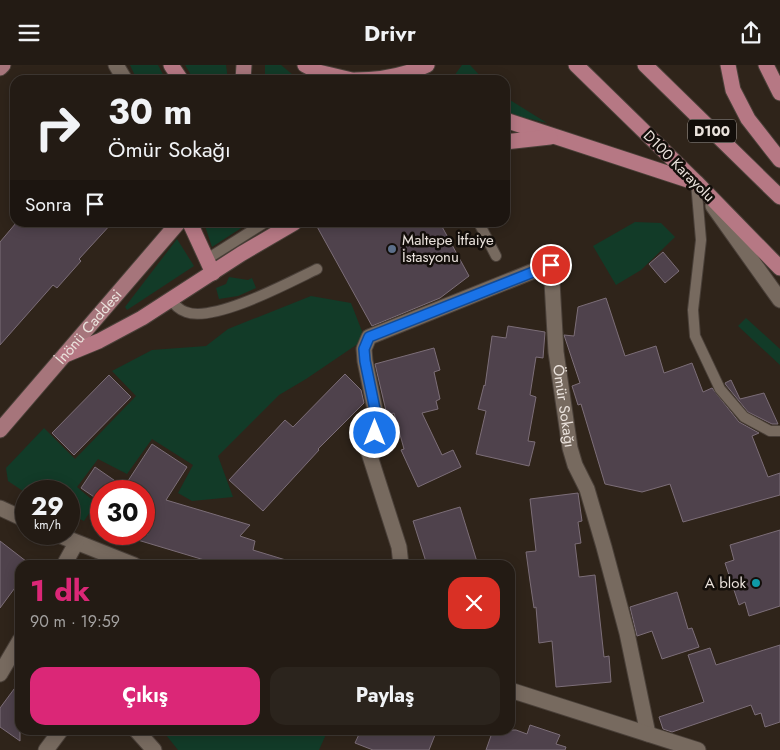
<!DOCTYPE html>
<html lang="tr">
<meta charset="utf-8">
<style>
body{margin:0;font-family:Jost,sans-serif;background:#2b241d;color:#f1f3f6;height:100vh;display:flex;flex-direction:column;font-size:19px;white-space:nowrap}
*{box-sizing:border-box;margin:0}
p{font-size:16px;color:#a3a1a0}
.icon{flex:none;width:28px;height:28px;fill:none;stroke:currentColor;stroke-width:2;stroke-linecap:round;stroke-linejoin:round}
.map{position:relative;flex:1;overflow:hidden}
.details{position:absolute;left:15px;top:495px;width:500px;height:175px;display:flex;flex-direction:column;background:#231b14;border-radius:15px;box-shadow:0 2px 12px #0003,0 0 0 1px #403934}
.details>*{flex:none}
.top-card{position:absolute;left:10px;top:10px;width:500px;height:152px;border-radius:15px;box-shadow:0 2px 12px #0003,0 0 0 1px #403934;background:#231b14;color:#f1f3f6;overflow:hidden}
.speed{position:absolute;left:15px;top:415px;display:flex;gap:10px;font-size:25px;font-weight:700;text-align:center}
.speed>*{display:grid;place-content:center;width:65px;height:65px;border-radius:50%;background:#231b14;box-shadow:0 2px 12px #0003,0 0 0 1px #403934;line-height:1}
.speed small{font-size:12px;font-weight:400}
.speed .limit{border:8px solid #d22;background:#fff;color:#111}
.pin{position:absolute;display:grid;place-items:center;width:42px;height:42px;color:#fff;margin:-21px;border:2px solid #fff;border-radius:50%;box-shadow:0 1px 5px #0007}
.me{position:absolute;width:55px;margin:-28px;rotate:0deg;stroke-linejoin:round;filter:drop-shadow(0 0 4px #0008)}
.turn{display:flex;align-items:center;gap:18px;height:105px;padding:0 15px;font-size:22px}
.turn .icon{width:65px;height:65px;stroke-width:2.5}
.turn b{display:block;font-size:35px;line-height:42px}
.then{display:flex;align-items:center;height:48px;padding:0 15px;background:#0003;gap:10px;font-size:19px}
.round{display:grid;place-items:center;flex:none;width:52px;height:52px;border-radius:15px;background:#2b241d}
.headline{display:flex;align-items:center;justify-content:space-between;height:85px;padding:0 15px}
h1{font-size:30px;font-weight:700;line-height:38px;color:#db2777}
.action{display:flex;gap:10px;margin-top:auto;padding:10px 15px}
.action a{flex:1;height:58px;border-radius:15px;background:#db2777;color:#fff;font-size:20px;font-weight:700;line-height:58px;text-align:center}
.action a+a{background:#2b241d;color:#f1f3f6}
header{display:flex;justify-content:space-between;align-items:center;height:65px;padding:0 15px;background:#231b14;font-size:22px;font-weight:700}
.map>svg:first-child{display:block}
.green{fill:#123b28}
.building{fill:#4f424c;stroke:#7c6e78}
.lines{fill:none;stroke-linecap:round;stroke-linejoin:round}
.service-casing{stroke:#4a4039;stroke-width:12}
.minor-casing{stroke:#4a4039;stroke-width:17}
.tertiary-casing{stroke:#4a4039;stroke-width:17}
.secondary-casing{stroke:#4a4039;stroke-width:17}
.primary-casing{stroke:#4a4039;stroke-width:17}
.trunk-casing{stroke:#4a4039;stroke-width:17}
.service{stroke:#776a5f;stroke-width:10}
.minor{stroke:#776a5f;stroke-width:15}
.tertiary{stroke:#776a5f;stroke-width:15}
.secondary{stroke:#776a5f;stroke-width:15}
.primary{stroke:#a6757b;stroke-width:15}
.trunk{stroke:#b67884;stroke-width:15}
.route-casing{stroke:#114b97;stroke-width:12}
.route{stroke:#1a73e8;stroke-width:9}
.service-dot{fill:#5c6f8a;stroke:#130e0a;stroke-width:2}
.culture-dot{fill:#0f9aa8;stroke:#130e0a;stroke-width:2}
.labels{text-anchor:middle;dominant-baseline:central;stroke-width:5;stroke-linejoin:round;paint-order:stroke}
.shield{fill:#130e0a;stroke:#aaa29d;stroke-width:1}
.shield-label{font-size:14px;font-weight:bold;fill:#eae2dc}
.street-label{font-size:15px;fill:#eae2dc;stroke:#130e0a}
.poi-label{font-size:15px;fill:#eae2dc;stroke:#130e0a;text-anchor:start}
</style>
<header><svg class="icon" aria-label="menu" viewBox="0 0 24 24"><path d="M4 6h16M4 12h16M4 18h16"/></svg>Drivr<svg class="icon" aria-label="share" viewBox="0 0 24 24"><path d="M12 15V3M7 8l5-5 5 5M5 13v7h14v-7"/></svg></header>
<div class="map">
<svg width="780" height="685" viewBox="0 0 780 685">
<rect width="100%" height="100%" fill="#2f241a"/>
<!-- green -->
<g class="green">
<polygon points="130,0 158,0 166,15 137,15"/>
<polygon points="185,0 226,0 228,15 194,15"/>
<polygon points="265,0 281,0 299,15 265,15"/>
<polygon points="462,0 470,0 484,15 448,15 454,11"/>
<polygon points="505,32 547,58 505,48"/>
<polygon points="635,157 661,158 675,172 641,205 616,220 593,181"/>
<polygon points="204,158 249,158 212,182"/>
<polygon points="177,174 194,201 127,245 125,242"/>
<polygon points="229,212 248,215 252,213 256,223 238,231 219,234 216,223 226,219"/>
<polygon points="311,231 351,238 365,274 306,314 279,330 218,391 233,432 192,436 178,428 193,400 152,374 127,409 98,394 77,422 96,438 84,456 69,449 69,426 26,426 26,428 8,416 6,403 44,363 75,394 136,331 112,306 152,285 206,281 228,264"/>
<polygon points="746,253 780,284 780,300 738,261"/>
<polygon points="162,665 328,665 319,685 178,685"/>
</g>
<!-- building -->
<g class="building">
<polygon points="16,158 112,158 79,194 81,196 57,223 53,220 0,280 0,177"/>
<polygon points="315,158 440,158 469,211 440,233 372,261"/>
<polygon points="663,187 679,206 665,218 649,199"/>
<polygon points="606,233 625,291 656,281 664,308 692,298 703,327 712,323 739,357 759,368 752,371 768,412 780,408 780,430 683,457 670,419 642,427 605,419 581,339 578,340 572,321 580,318 564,270 574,271 578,242"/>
<polygon points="508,261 545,267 543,293 536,292 530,330 536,332 528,376 535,377 529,401 476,389 486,346 478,344 484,320 485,321 492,271 506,273"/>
<polygon points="434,283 440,305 434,307 440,334 436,336 438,344 422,348 442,390 453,385 461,402 418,422 401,385 404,384 394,348 387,350 375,299"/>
<polygon points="345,309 361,325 364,338 318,384 319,385 263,446 229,415 285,355 293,362"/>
<polygon points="109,310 131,332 74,390 52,368"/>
<polygon points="731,315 740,334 764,328 778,359 772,359 748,347 726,320 725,318"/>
<polygon points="152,379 187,402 166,435 250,460 240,471 255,476 253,485 289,496 289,500 221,500 131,473 132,469 148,469 144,466 144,426 101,426 100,436 81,423 95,402 124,422"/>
<polygon points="578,428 582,456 578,457 581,478 575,479 579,512 595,510 604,592 609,591 611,617 556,622 552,576 539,578 536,542 534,543 530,516 526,487 536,486 530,434"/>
<polygon points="460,442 478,500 427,500 413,456"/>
<polygon points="780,465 780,541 749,551 745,537 739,540 725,498 734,495 730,480"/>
<polygon points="0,476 31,500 20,500 20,516 0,543"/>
<polygon points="677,527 688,564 692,563 699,582 662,594 652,566 637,571 630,542"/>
<polygon points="780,580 780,657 765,662 761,648 755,650 751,640 672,667 663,664 659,652 704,637 688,590 710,583 716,600"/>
<polygon points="20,616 20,676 0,662 0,643"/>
<polygon points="530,660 560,670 556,679 566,682 565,685 486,685 493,665 516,665 527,669"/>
<polygon points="361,665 437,665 429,685 373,685 355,678"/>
</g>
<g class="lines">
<!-- service casing -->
<g class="service-casing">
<g id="service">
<polyline points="696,117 701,175 693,245 695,271 720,324 744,352 770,366 780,366"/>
<polyline points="479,158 496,191"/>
<polyline points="207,194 264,158"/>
<path d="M171,235C175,240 179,245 186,247C214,258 290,217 317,204"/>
</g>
</g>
<!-- minor casing -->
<g class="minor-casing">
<g id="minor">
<polyline points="0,443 26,455"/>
<polyline points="56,469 134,500"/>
<polyline points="64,500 76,478"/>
<path id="s1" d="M401,500L399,482L368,385L378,359L365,296L364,284L369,272L551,199L556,287L570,383L575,400L587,424L604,482L627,568L648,669"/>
<polyline points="0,609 20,575"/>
<polyline points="510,625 698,685"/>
<polyline points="136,665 154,685"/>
<polyline points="46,685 61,665"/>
</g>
</g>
<!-- tertiary casing -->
<g class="tertiary-casing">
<polyline id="tertiary" points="116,0 125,15"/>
</g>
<!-- secondary casing -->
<g class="secondary-casing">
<polyline id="secondary" points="713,141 780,235"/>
</g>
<!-- primary casing -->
<g class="primary-casing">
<g id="primary">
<polyline points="0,3 3,0"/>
<polyline points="243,15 244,0"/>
<path id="s2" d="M0,365L178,158"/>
</g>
</g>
<!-- trunk casing -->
<g class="trunk-casing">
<g id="trunk">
<polyline points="171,0 181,15"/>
<polyline points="305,0 318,7 352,15"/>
<polyline points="576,0 696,117 780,203"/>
<polyline points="645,0 780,132"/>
<polyline points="728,0 733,25 748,54 780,95"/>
<polyline points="766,0 780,28"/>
<path d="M355,15C380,15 404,11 427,0"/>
<polyline points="505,55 691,116"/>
<polyline points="505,77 550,72"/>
<polyline points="190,158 213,208"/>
<polyline points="65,290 99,276 142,253 241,189 294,158"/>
</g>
</g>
<!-- service -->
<use href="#service" class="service"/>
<!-- minor -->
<use href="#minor" class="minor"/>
<!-- tertiary -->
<use href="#tertiary" class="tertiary"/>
<!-- secondary -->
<use href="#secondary" class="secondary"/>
<!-- primary -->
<use href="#primary" class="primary"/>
<!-- trunk -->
<use href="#trunk" class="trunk"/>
</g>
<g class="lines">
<!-- route casing -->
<g class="route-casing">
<polyline id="route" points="375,368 378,359 365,296 364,284 369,272 551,200"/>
</g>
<!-- route -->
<use href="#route" class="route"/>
</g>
<!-- markers -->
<circle class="service-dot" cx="392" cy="184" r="5"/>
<circle class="culture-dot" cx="756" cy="518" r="5"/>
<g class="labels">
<!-- shield labels -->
<rect class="shield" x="688" y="54.5" width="48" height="23" rx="4"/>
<g class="shield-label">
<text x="712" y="66">D100</text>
</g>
<!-- street labels -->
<g class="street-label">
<text transform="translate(679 101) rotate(45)">D100 Karayolu</text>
<text stroke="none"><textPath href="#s2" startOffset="136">İnönü Caddesi</textPath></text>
<text stroke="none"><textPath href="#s1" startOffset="576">Ömür Sokağı</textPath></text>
</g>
<!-- poi labels -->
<g class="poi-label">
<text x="402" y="175">Maltepe İtfaiye<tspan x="402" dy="17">İstasyonu</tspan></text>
<text x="746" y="518" text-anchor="end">A blok</text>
</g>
</g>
</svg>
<div class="speed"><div>29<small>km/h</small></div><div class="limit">30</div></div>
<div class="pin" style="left:551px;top:200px;background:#d93025"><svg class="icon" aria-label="arrive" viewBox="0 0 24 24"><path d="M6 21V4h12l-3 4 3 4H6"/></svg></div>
<svg class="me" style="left:375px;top:368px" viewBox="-20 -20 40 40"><circle r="17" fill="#1a73e8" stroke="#fff" stroke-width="3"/><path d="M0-11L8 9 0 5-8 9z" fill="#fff"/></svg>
<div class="top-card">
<div class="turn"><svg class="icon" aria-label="right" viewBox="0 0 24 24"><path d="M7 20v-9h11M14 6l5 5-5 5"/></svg><div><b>30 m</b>Ömür Sokağı</div></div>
<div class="then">Sonra<svg class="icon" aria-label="arrive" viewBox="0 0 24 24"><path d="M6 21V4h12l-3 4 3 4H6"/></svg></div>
</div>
<section class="details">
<div class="headline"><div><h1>1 dk</h1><p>90 m · 19:59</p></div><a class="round" style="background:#d93025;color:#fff"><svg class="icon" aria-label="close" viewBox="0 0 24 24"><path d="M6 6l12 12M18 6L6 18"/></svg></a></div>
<div class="action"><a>Çıkış</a><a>Paylaş</a></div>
</section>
</div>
